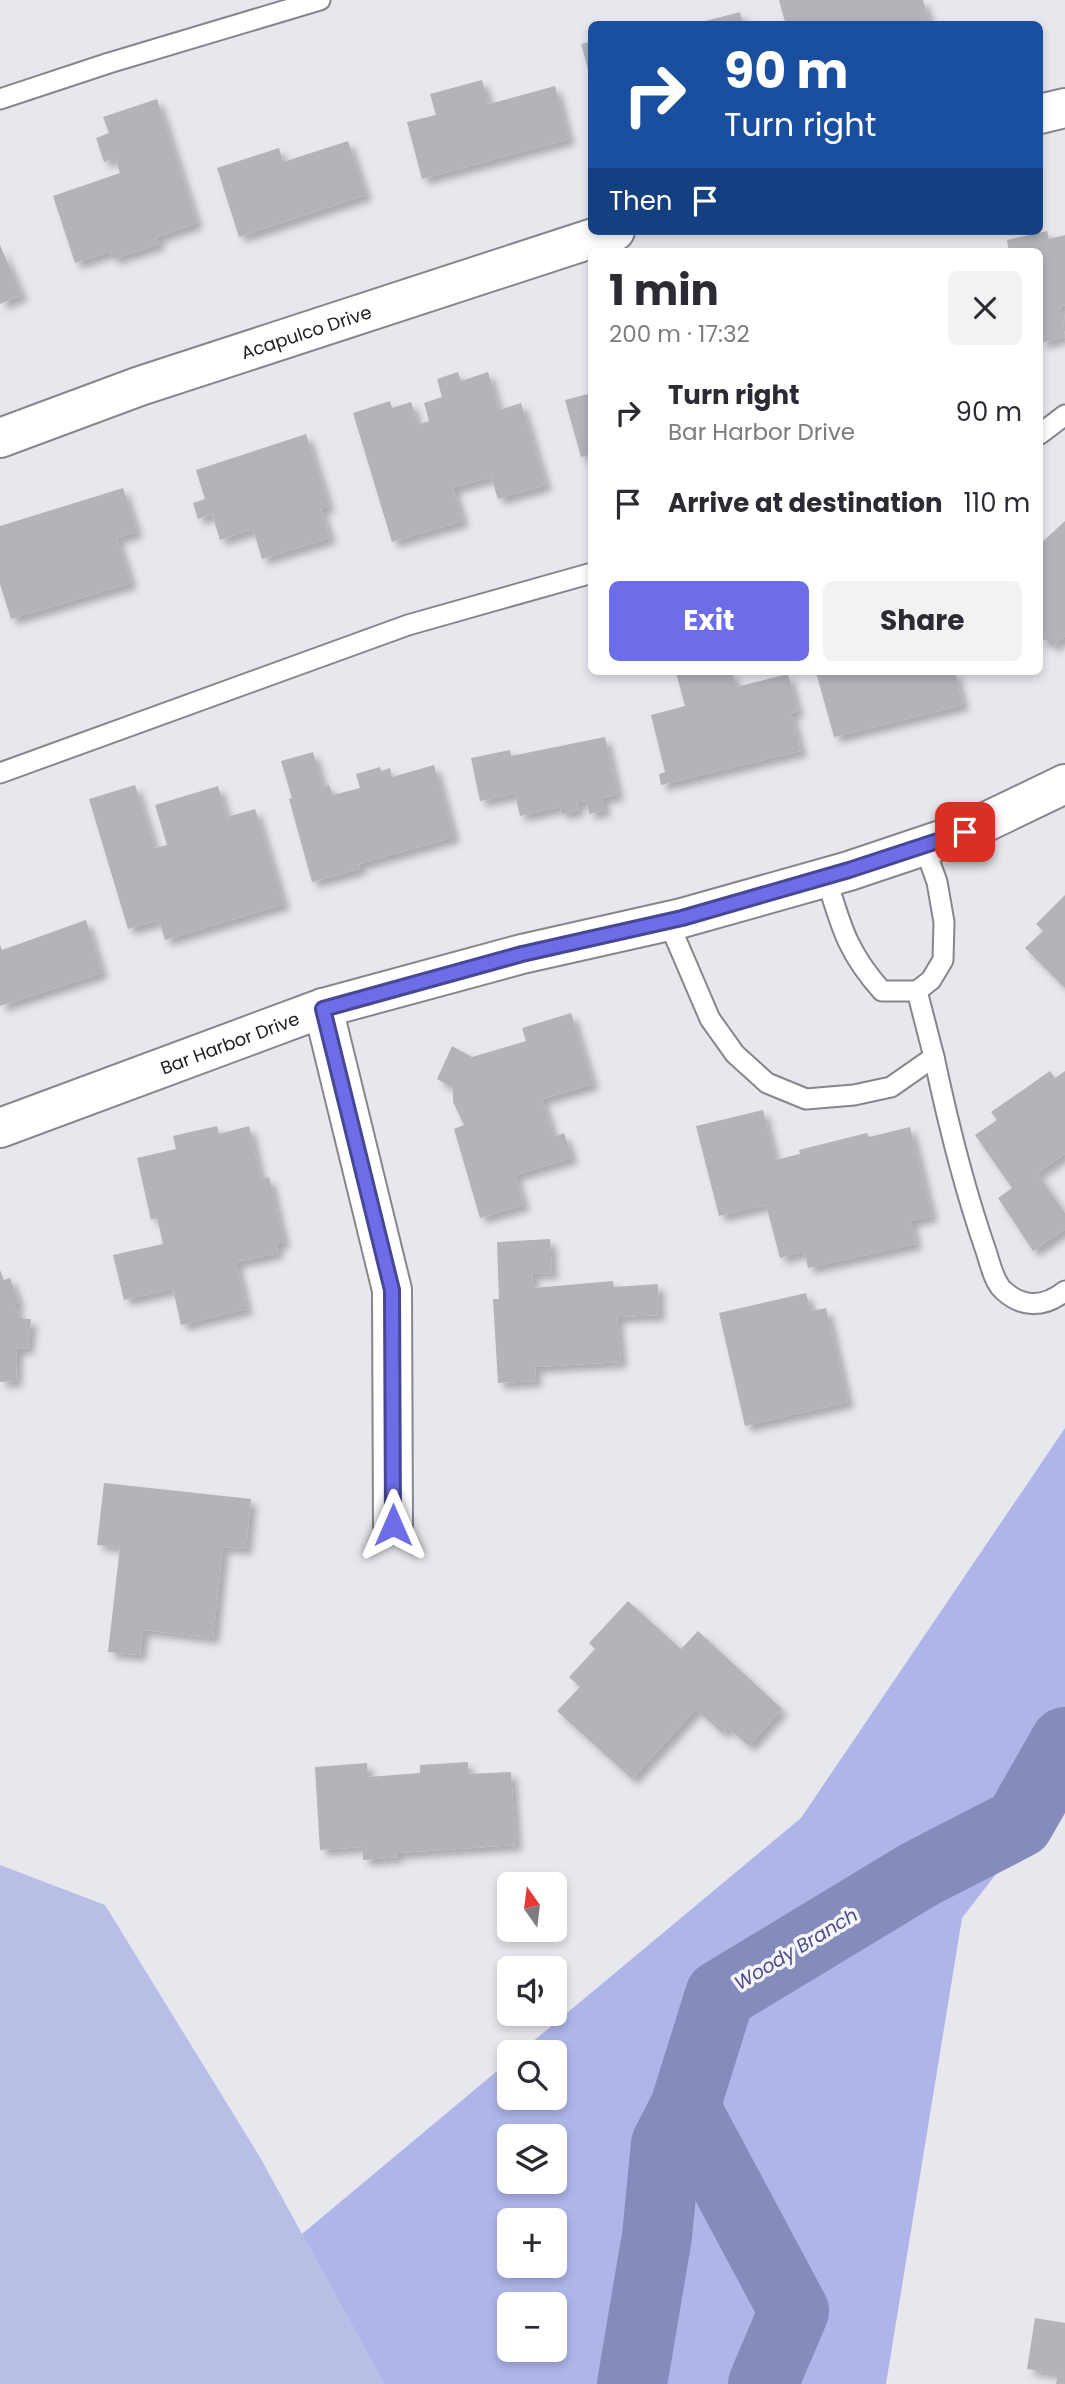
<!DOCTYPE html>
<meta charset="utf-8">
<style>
body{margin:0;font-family:Poppins,sans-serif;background:#f2f2f3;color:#2b2b33;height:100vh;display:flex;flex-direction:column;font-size:26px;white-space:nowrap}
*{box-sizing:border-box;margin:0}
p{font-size:23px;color:#7c7c81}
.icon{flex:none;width:38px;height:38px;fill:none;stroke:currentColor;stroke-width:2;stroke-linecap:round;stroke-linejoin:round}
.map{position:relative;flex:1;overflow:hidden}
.sheet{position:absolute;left:588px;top:248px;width:455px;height:427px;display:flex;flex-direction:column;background:#fff;border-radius:10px;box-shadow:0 4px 10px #0003}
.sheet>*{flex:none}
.hud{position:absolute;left:588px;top:21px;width:455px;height:214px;border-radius:10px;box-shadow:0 4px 10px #0003;background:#1a4fa0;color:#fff;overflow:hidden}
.needle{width:46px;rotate:346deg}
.fabs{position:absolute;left:497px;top:1872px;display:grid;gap:14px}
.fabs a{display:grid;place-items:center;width:70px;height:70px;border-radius:10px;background:#fff;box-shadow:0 4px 10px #0003;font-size:35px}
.pin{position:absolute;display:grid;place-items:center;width:60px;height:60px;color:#fff;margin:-30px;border-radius:14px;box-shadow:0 4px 10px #0006}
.me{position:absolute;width:77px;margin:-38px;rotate:0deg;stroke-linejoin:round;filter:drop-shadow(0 0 5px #0008)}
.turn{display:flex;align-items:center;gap:24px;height:147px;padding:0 21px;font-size:32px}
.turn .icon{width:91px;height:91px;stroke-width:2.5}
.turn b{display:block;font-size:49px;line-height:60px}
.then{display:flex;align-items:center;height:66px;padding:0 21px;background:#0003;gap:14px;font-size:26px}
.round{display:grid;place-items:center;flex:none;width:74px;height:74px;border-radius:10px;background:#f2f2f3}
.headline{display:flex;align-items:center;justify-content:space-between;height:119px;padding:0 21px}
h1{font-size:42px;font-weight:700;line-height:52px}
.action{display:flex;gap:14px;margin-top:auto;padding:14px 21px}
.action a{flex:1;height:80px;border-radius:10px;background:#6d6de7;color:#fff;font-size:28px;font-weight:700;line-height:80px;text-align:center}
.action a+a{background:#f2f2f3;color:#2b2b33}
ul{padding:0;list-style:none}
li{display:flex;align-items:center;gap:21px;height:91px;padding:0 21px}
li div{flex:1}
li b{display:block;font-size:26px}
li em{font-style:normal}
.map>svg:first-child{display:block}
.green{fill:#b9bee7}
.forest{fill:#afb5e8;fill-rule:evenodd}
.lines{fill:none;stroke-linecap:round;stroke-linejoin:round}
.river{stroke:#858bbb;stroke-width:70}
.building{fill:#b3b4ba;filter:url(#shadow)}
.service-casing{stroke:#86868c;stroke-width:23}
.minor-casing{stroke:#86868c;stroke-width:42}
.service{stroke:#fff;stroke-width:19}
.minor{stroke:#fff;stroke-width:38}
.route-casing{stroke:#474796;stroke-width:18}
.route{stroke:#6d6de7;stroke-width:12}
.labels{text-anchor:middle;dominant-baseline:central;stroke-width:7;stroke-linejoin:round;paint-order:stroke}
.street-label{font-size:18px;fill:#212123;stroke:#f4f5fb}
.water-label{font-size:19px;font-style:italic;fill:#4a4c8c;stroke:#f4f5fb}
</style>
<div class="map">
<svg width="1065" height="2384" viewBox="0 0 1065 2384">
<defs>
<filter id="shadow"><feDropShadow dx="6" dy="6" stdDeviation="3.5" flood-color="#0004"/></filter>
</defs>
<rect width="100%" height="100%" fill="#e7e7ee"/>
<!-- green -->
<polygon class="green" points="0,1865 105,1905 261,2159 384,2384 0,2384"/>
<!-- forest -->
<path class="forest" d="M1065,1428V1785L962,1918L886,2384H384L302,2234L509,2061V2098H555V2053H519L801,1818ZM509,2137H555V2182H509ZM509,2221H555V2266H509ZM509,2305H555V2350H509Z"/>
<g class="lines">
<!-- river -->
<g class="river">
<polyline points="685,2107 794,2311 763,2384"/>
<polyline points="632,2384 657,2236 666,2144 685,2107 720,1995 920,1874 1019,1823 1065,1742"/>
</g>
</g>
<!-- building -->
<g class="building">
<polygon points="779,0 923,0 930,24 781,24 785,22"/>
<polygon points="740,12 743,24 694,24"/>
<polygon points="592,41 592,79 591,80 581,44"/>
<polygon points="482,80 489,104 555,86 569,139 422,179 407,122 436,115 430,94"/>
<polygon points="157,99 197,223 157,237 159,244 113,259 110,252 75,263 53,196 120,173 115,158 104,162 96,138 109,133 103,117"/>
<polygon points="348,141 366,195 239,237 217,168 279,148 283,162"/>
<polygon points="1047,231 1049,239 1065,235 1065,305 1060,306 1065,337 1040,343 1040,252 1009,252 1007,240"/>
<polygon points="0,245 22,295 0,304"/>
<polygon points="458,372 461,381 488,372 499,410 521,403 546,485 498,499 491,477 453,488 463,521 392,542 353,413 390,401 392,408 411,402 418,425 429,421 424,403 442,397 437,379"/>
<polygon points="592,393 592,454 581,457 565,400"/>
<polygon points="306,434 329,506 321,509 330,538 262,559 253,529 220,540 212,514 198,519 193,503 205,499 196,470"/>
<polygon points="123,488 137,532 117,538 131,583 11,619 0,584 0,526"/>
<polygon points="1065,521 1065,636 1052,647 1046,639 1040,644 1040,544"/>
<polygon points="676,672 732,672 736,687 788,674 798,711 791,713 801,751 661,785 659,774 665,772 651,715 685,706"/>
<polygon points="816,672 955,672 963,705 834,737"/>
<polygon points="605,737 618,795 602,798 605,810 589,814 587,801 577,802 579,810 561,814 560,807 520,816 515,794 480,801 471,758 510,750 511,756"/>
<polygon points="313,752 323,787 329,785 333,795 360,788 356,774 380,767 381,771 390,768 392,777 434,765 454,837 359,864 360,869 312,882 289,799 292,798 281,761"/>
<polygon points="135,785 155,848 167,845 155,805 218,786 227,817 255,809 284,904 165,940 159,920 128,929 89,799"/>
<polygon points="1065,895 1065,988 1025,948 1043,931 1036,924"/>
<polygon points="86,920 102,973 0,1006 0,945 2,950"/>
<polygon points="571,1013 593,1084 542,1099 554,1137 564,1133 572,1158 515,1175 524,1205 480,1218 454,1129 464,1125 453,1102 453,1088 437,1079 452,1046 472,1057 526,1041 522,1028"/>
<polygon points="1050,1071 1055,1078 1065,1071 1065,1154 1037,1173 1065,1213 1065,1229 1033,1251 998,1198 1012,1188 975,1135 997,1120 991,1112"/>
<polygon points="763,1110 775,1160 800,1154 799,1150 867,1133 869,1137 910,1127 932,1216 911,1221 916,1244 808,1268 804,1252 780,1258 766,1205 719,1216 696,1126"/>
<polygon points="217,1126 219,1134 249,1126 261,1179 269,1177 284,1242 276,1244 278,1253 236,1262 247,1309 181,1325 173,1289 124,1300 113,1255 163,1244 157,1218 151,1220 137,1158 176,1149 173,1136"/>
<polygon points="550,1239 552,1273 532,1274 533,1288 613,1281 614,1287 658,1284 659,1315 617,1317 621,1362 535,1367 536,1381 498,1383 493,1299 499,1299 497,1242"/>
<polygon points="0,1270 4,1280 10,1278 19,1303 15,1304 19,1319 31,1319 28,1348 17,1349 16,1381 0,1382"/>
<polygon points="806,1293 811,1311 826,1308 848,1402 745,1426 719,1313"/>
<polygon points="104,1483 251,1499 246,1549 223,1547 213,1638 143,1630 140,1655 108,1652 120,1547 97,1545"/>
<polygon points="628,1601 681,1649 698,1631 782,1709 749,1746 727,1727 722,1733 696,1709 632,1779 557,1711 580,1687 569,1677 595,1649 589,1643"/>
<polygon points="468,1762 468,1774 511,1772 516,1845 397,1853 398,1857 363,1860 363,1847 320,1850 315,1767 367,1763 368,1777 420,1773 420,1765"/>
<polygon points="1035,2318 1065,2323 1065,2384 1056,2384 1058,2374 1027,2369"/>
</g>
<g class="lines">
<!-- service casing -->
<g class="service-casing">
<g id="service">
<polyline points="0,99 109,63 320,0"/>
<polyline points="1040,434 1065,415"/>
<polyline points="0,773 408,625 592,573"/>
<path d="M826,877C841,926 847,952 882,991H917"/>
<polyline points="668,921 710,1019 735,1054 767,1083 806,1099 854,1095 891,1087 934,1057 917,991 931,980 943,960 944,922 937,882 924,846"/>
<path d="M934,1057C948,1123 964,1188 986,1251C990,1263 994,1282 1003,1290C1023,1309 1045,1307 1065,1291"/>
</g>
</g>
<!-- minor casing -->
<g class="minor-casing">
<g id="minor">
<polyline points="1040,114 1065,108"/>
<path id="s1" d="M0,438L140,386L615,231"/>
<polyline points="323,1008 392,1290 393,1525"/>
<path id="s2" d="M0,1128L323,1008L522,954L682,918L849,871L965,832L1065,784"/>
</g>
</g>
<!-- service -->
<use href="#service" class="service"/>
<!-- minor -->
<use href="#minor" class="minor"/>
</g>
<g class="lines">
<!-- route casing -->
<g class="route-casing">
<polyline id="route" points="393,1525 392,1290 323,1009 522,954 682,918 849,870 965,832"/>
</g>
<!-- route -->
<use href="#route" class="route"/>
</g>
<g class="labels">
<!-- street labels -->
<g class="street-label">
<text stroke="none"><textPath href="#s1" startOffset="324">Acapulco Drive</textPath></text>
<text stroke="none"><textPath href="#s2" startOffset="245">Bar Harbor Drive</textPath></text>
</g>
<!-- water labels -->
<g class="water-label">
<text transform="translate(796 1949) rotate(-31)">Woody Branch</text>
</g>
</g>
</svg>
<div class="fabs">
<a><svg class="needle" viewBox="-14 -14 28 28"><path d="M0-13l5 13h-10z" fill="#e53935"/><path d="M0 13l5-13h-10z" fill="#7c7c81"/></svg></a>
<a><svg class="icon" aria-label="sound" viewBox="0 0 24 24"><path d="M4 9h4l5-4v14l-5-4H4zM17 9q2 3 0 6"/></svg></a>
<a><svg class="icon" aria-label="search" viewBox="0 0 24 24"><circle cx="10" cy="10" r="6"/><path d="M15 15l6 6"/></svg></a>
<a><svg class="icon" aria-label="layers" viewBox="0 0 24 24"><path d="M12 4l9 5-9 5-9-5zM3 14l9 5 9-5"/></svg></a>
<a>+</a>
<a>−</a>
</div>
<div class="pin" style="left:965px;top:832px;background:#d93025"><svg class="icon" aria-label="arrive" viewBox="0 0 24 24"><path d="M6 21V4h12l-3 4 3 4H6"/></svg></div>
<svg class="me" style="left:393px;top:1525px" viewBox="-20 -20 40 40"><path d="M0-17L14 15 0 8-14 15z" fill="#6d6de7" stroke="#fff" stroke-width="4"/></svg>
<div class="hud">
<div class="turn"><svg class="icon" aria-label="right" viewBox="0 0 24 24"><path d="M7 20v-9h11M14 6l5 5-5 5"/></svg><div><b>90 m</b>Turn right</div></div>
<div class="then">Then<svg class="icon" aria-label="arrive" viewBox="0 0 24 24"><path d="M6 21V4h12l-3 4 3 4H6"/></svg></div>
</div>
<section class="sheet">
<div class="headline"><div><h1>1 min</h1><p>200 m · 17:32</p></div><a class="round"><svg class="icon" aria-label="close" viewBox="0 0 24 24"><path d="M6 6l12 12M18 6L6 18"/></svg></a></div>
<ul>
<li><svg class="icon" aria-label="right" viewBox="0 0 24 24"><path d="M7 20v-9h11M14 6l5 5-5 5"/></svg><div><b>Turn right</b><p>Bar Harbor Drive</p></div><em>90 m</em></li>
<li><svg class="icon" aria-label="arrive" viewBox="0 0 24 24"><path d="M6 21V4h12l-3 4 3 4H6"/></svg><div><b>Arrive at destination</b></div><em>110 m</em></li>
</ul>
<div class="action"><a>Exit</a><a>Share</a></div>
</section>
</div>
